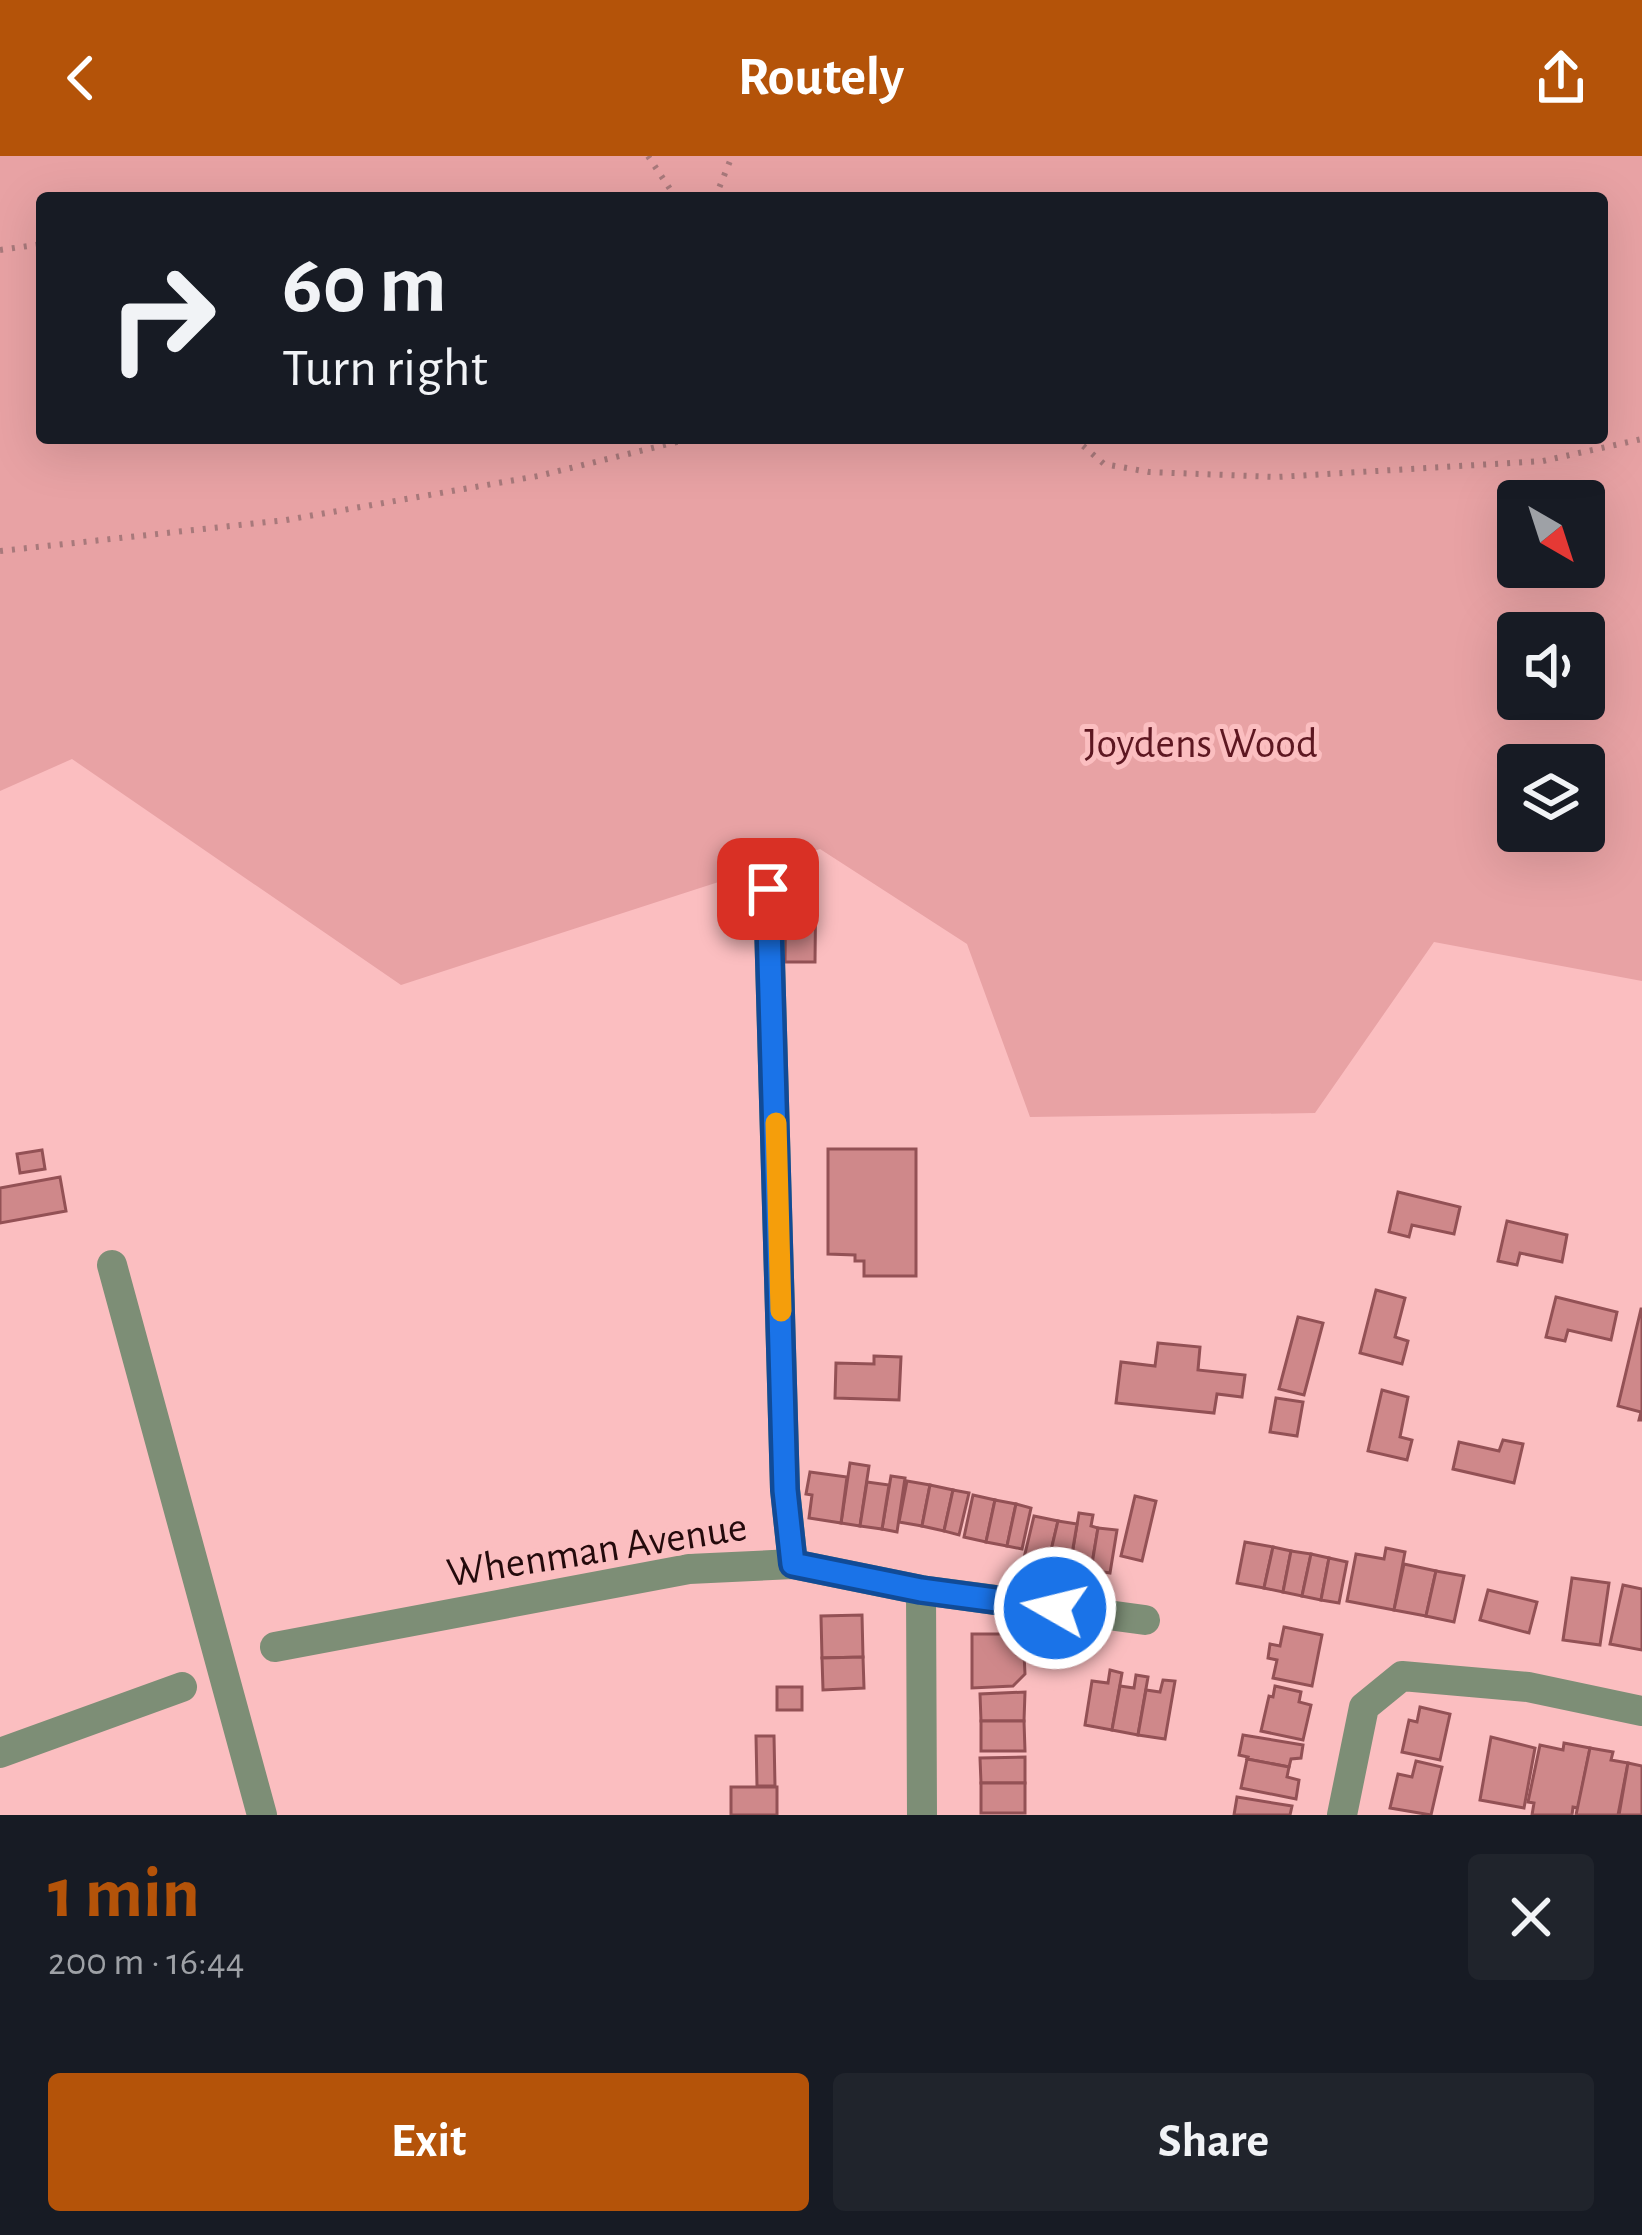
<!DOCTYPE html>
<meta charset="utf-8">
<style>
body{margin:0;font-family:"Alegreya Sans",sans-serif;background:#20242c;color:#f1f3f6;height:100vh;display:flex;flex-direction:column;font-size:45px;white-space:nowrap}
*{box-sizing:border-box;margin:0}
p{font-size:39px;color:#9ea1a6}
.icon{flex:none;width:66px;height:66px;fill:none;stroke:currentColor;stroke-width:2;stroke-linecap:round;stroke-linejoin:round}
.map{position:relative;height:1659px;overflow:hidden}
.panel{display:flex;flex-direction:column;background:#171b24;flex:1}
.panel>*{flex:none}
.guide{position:absolute;left:36px;top:36px;width:1572px;height:252px;border-radius:12px;box-shadow:0 12px 48px #0002;background:#171b24;color:#f1f3f6;overflow:hidden}
.needle{width:78px;rotate:141deg}
.fabs{position:absolute;left:1497px;top:324px;display:grid;gap:24px}
.fabs a{display:grid;place-items:center;width:108px;height:108px;border-radius:12px;background:#171b24;box-shadow:0 12px 48px #0002;font-size:60px}
.pin{position:absolute;display:grid;place-items:center;width:102px;height:102px;color:#fff;margin:-51px;border-radius:24px;box-shadow:0 6px 18px #0006}
.me{position:absolute;width:132px;margin:-66px;rotate:278deg;stroke-linejoin:round;filter:drop-shadow(0 0 9px #0008)}
.turn{display:flex;align-items:center;gap:42px;height:252px;padding:0 48px;font-size:54px}
.turn .icon{width:156px;height:156px;stroke-width:2.5}
.turn b{display:block;font-size:84px;line-height:102px}
.round{display:grid;place-items:center;flex:none;width:126px;height:126px;border-radius:12px;background:#20242c}
.headline{display:flex;align-items:center;justify-content:space-between;height:204px;padding:0 48px}
h1{font-size:72px;font-weight:600;line-height:90px;color:#b45309}
.button{display:flex;gap:24px;margin-top:auto;padding:24px 48px}
.button a{flex:1;height:138px;border-radius:12px;background:#b45309;color:#fff;font-size:48px;font-weight:600;line-height:138px;text-align:center}
.button a+a{background:#20242c;color:#f1f3f6}
header{display:flex;justify-content:space-between;align-items:center;height:156px;padding:0 48px;background:#b45309;color:#fff;font-size:54px;font-weight:600}
.map>svg:first-child{display:block}
.green{fill:#e8a2a4;fill-rule:evenodd}
.building{fill:#cf888a;stroke:#935155;stroke-width:3}
.lines{fill:none;stroke-linecap:round;stroke-linejoin:round}
.path{stroke:#a8797b;stroke-width:6;stroke-dasharray:3 9;stroke-linecap:butt}
.minor{stroke:#7d8e76;stroke-width:30}
.route-casing{stroke:#114b97;stroke-width:30}
.route{stroke:#1a73e8;stroke-width:21}
.slow{stroke:#f59e0b;stroke-width:21}
.labels{text-anchor:middle;dominant-baseline:central;stroke-width:10;stroke-linejoin:round;paint-order:stroke}
.park-label{font-size:42px;fill:#5d1721;stroke:#fbbec0}
.street-label{font-size:42px;fill:#240a0c;stroke:#fbbec0}
</style>
<header><svg class="icon" aria-label="back" viewBox="0 0 24 24"><path d="M15 5l-7 7 7 7"/></svg>Routely<svg class="icon" aria-label="share" viewBox="0 0 24 24"><path d="M12 15V3M7 8l5-5 5 5M5 13v7h14v-7"/></svg></header>
<div class="map">
<svg width="1642" height="1659" viewBox="0 0 1642 1659">
<rect width="100%" height="100%" fill="#fbbec0"/>
<!-- green -->
<path class="green" d="M0,0H1642V825L1434,786L1315,957L1030,961L967,788L820,693L401,829L72,603L0,635ZM42,42H1602V282H42ZM1518,345H1584V411H1518ZM1518,477H1584V543H1518ZM1518,609H1584V675H1518Z"/>
<!-- building -->
<g class="building">
<polygon points="786,715 816,715 815,806 785,806"/>
<polygon points="828,993 916,993 916,1120 864,1120 864,1105 855,1105 855,1099 828,1098"/>
<polygon points="42,994 45,1013 20,1017 17,998"/>
<polygon points="60,1021 66,1055 0,1067 0,1032"/>
<polygon points="1398,1036 1460,1051 1454,1078 1412,1069 1409,1081 1389,1076"/>
<polygon points="1507,1065 1567,1079 1562,1106 1520,1097 1517,1109 1498,1105"/>
<polygon points="1376,1134 1405,1142 1395,1181 1408,1185 1402,1208 1360,1197"/>
<polygon points="1556,1141 1617,1156 1611,1184 1568,1174 1565,1185 1546,1181"/>
<polygon points="1641,1153 1642,1153 1642,1264 1639,1264 1641,1256 1618,1250"/>
<polygon points="1298,1161 1323,1167 1304,1239 1279,1233"/>
<polygon points="1158,1187 1200,1191 1198,1214 1245,1219 1242,1241 1217,1238 1214,1257 1116,1247 1121,1206 1155,1210"/>
<polygon points="874,1200 901,1201 899,1244 835,1242 836,1207 874,1208"/>
<polygon points="1382,1234 1408,1241 1400,1281 1412,1284 1407,1304 1368,1295"/>
<polygon points="1276,1242 1303,1246 1297,1280 1270,1276"/>
<polygon points="1503,1284 1523,1288 1514,1327 1453,1313 1459,1286 1499,1295"/>
<polygon points="850,1307 869,1310 860,1370 841,1367"/>
<polygon points="810,1316 847,1321 841,1367 809,1362 812,1339 806,1338"/>
<polygon points="891,1320 905,1322 897,1376 882,1373"/>
<polygon points="907,1325 930,1329 922,1370 899,1366"/>
<polygon points="867,1326 889,1329 882,1373 860,1370"/>
<polygon points="930,1329 953,1334 944,1375 922,1370"/>
<polygon points="953,1334 969,1337 959,1379 944,1375"/>
<polygon points="973,1339 995,1344 986,1386 964,1381"/>
<polygon points="1135,1340 1156,1345 1142,1405 1121,1400"/>
<polygon points="995,1344 1016,1348 1007,1390 986,1386"/>
<polygon points="1016,1348 1031,1352 1022,1393 1007,1390"/>
<polygon points="1079,1357 1093,1359 1091,1370 1098,1372 1091,1414 1070,1410"/>
<polygon points="1034,1360 1058,1365 1048,1408 1024,1402"/>
<polygon points="1058,1365 1077,1368 1070,1410 1048,1407"/>
<polygon points="1098,1372 1117,1374 1110,1417 1091,1414"/>
<polygon points="1245,1386 1273,1391 1264,1432 1237,1427"/>
<polygon points="1273,1391 1291,1395 1283,1436 1264,1432"/>
<polygon points="1386,1392 1405,1396 1394,1454 1347,1445 1356,1398 1384,1403"/>
<polygon points="1291,1395 1311,1398 1302,1440 1283,1436"/>
<polygon points="1311,1398 1329,1402 1321,1444 1302,1440"/>
<polygon points="1329,1402 1347,1406 1339,1447 1321,1444"/>
<polygon points="1404,1408 1436,1415 1426,1460 1394,1454"/>
<polygon points="1436,1415 1464,1420 1454,1466 1426,1460"/>
<polygon points="1572,1422 1609,1427 1600,1489 1563,1484"/>
<polygon points="1623,1429 1642,1433 1642,1494 1610,1488"/>
<polygon points="1488,1434 1537,1446 1529,1477 1480,1464"/>
<polygon points="862,1459 863,1501 822,1502 821,1460"/>
<polygon points="1284,1471 1322,1479 1312,1530 1273,1522 1277,1504 1268,1502 1270,1488 1280,1490"/>
<polygon points="972,1478 1023,1478 1025,1518 1013,1530 972,1532"/>
<polygon points="863,1501 864,1532 823,1534 822,1502"/>
<polygon points="1110,1514 1122,1517 1112,1574 1085,1569 1092,1525 1108,1527"/>
<polygon points="1136,1519 1148,1521 1138,1579 1112,1574 1120,1530 1134,1532"/>
<polygon points="1163,1524 1175,1525 1165,1583 1138,1579 1146,1534 1160,1536"/>
<polygon points="1275,1530 1301,1536 1299,1546 1311,1549 1303,1584 1261,1575 1269,1540 1273,1541"/>
<rect x="777" y="1531" width="25" height="23"/>
<polygon points="1025,1536 1024,1565 981,1565 980,1538"/>
<polygon points="1420,1551 1450,1558 1440,1604 1402,1596 1409,1564 1417,1566"/>
<polygon points="981,1565 1024,1565 1025,1595 981,1595"/>
<polygon points="1243,1579 1303,1589 1301,1602 1291,1603 1289,1611 1247,1603 1248,1601 1239,1599"/>
<polygon points="756,1580 774,1580 775,1630 757,1630"/>
<polygon points="1491,1581 1535,1592 1524,1652 1480,1644"/>
<polygon points="1564,1587 1590,1592 1578,1652 1573,1651 1572,1659 1532,1659 1534,1647 1528,1646 1540,1589 1563,1594"/>
<polygon points="1590,1592 1613,1596 1611,1604 1628,1607 1618,1659 1576,1659"/>
<polygon points="1025,1601 1025,1627 981,1627 980,1602"/>
<polygon points="1247,1603 1289,1611 1287,1621 1299,1624 1296,1643 1241,1632"/>
<polygon points="1416,1605 1442,1611 1431,1659 1390,1652 1398,1618 1412,1621"/>
<polygon points="1628,1607 1642,1610 1642,1659 1619,1659"/>
<rect x="981" y="1627" width="44" height="30"/>
<rect x="731" y="1631" width="46" height="28"/>
<polygon points="1237,1641 1292,1650 1290,1659 1234,1659"/>
</g>
<g class="lines">
<!-- path -->
<g class="path">
<polyline points="648,0 676,42"/>
<polyline points="715,42 732,0"/>
<polyline points="0,94 42,88"/>
<polyline points="1074,282 1104,308 1149,316 1277,321 1543,305 1642,283"/>
<polyline points="0,395 286,364 538,320 693,282"/>
</g>
<!-- minor -->
<g class="minor">
<polyline points="768,733 785,1333 793,1408"/>
<polyline points="112,1109 262,1659"/>
<polyline points="921,1434 922,1659"/>
<polyline points="275,1491 689,1413 793,1408 921,1434 1145,1464"/>
<polyline points="0,1597 182,1531"/>
<polyline points="1342,1659 1364,1551 1402,1520 1528,1531 1642,1555"/>
</g>
</g>
<g class="lines">
<!-- route casing -->
<g class="route-casing">
<polyline id="route" points="768,733 785,1334 793,1408 921,1434 1055,1452"/>
</g>
<!-- route -->
<use href="#route" class="route"/>
<!-- slow -->
<polyline class="slow" points="776,967 781,1155"/>
</g>
<g class="labels">
<!-- park labels -->
<g class="park-label">
<text x="1201" y="588">Joydens Wood</text>
</g>
<!-- street labels -->
<g class="street-label">
<text transform="translate(597 1394) rotate(-9)">Whenman Avenue</text>
</g>
</g>
</svg>
<div class="fabs">
<a><svg class="needle" viewBox="-14 -14 28 28"><path d="M0-13l5 13h-10z" fill="#e53935"/><path d="M0 13l5-13h-10z" fill="#9ea1a6"/></svg></a>
<a><svg class="icon" aria-label="sound" viewBox="0 0 24 24"><path d="M4 9h4l5-4v14l-5-4H4zM17 9q2 3 0 6"/></svg></a>
<a><svg class="icon" aria-label="layers" viewBox="0 0 24 24"><path d="M12 4l9 5-9 5-9-5zM3 14l9 5 9-5"/></svg></a>
</div>
<div class="pin" style="left:768px;top:733px;background:#d93025"><svg class="icon" aria-label="arrive" viewBox="0 0 24 24"><path d="M6 21V4h12l-3 4 3 4H6"/></svg></div>
<svg class="me" style="left:1055px;top:1452px" viewBox="-20 -20 40 40"><circle r="17" fill="#1a73e8" stroke="#fff" stroke-width="3"/><path d="M0-11L8 9 0 5-8 9z" fill="#fff"/></svg>
<div class="guide">
<div class="turn"><svg class="icon" aria-label="right" viewBox="0 0 24 24"><path d="M7 20v-9h11M14 6l5 5-5 5"/></svg><div><b>60 m</b>Turn right</div></div>
</div>
</div>
<section class="panel">
<div class="headline"><div><h1>1 min</h1><p>200 m · 16:44</p></div><a class="round"><svg class="icon" aria-label="close" viewBox="0 0 24 24"><path d="M6 6l12 12M18 6L6 18"/></svg></a></div>
<div class="button"><a>Exit</a><a>Share</a></div>
</section>
